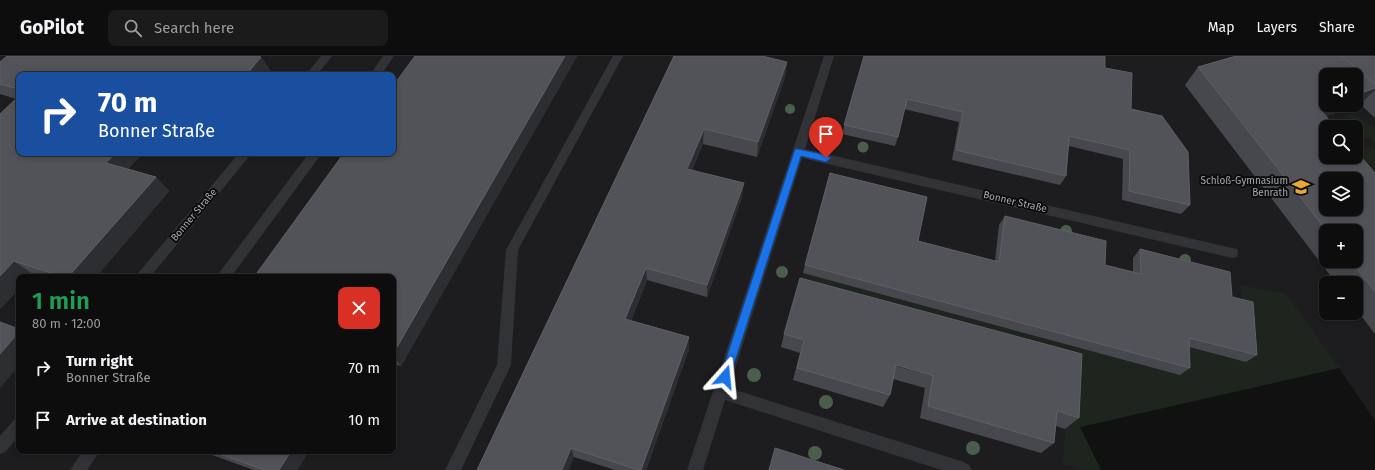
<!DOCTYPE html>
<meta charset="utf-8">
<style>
body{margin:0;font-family:"Fira Sans",sans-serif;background:#1b1b1c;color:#f1f3f6;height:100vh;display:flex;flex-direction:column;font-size:15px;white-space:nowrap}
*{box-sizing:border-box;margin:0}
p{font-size:13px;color:#9a9c9e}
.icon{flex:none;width:22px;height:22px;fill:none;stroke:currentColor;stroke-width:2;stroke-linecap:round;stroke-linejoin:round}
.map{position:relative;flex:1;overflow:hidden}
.drawer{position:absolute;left:16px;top:218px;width:380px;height:180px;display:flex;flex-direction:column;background:#0d0d0e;border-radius:8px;box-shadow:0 2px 6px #0003,0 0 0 1px #2d2d2e}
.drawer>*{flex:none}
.hud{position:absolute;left:16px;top:16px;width:380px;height:84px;border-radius:8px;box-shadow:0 2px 6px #0003,0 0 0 1px #2d2d2e;background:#1a4fa0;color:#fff;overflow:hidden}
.tools{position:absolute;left:1319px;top:12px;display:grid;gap:8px}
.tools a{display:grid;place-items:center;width:44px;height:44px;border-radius:8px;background:#0d0d0e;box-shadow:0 2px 6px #0003,0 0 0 1px #2d2d2e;font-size:20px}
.pin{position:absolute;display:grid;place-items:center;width:34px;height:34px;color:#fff;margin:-41px -17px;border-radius:50% 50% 50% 0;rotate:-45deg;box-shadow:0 0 4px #0007}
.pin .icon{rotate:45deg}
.me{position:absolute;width:44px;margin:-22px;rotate:18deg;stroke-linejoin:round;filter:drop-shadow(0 0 3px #0008)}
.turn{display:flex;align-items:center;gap:14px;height:84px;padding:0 16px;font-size:18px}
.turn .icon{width:52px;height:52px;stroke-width:2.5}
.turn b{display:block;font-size:28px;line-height:34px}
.round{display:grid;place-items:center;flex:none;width:42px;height:42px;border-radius:8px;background:#1b1b1c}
.summary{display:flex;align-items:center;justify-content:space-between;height:68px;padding:0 16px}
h1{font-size:24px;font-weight:600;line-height:30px;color:#1e9e55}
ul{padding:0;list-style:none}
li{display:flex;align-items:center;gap:12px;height:52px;padding:0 16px}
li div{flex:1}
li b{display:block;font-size:15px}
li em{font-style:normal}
header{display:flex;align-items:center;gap:24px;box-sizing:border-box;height:56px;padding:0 20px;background:#0d0d0e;border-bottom:1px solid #2d2d2e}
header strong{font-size:19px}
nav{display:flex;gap:22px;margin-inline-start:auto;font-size:14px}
.search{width:280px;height:36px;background:#1b1b1c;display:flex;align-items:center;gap:10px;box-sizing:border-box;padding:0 14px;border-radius:8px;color:#9a9c9e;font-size:15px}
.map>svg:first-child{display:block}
.built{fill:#1d1d1f;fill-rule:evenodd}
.green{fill:#1e251e}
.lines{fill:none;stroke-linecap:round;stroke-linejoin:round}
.lane{fill:#323337;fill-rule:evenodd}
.tree{fill:#4b5e4c}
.wall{fill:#47484d;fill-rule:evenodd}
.shaded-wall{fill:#2d2e31}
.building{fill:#515358;stroke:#5e6066;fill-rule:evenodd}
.route{fill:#1a73e8;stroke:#114b97}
.labels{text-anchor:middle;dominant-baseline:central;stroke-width:4;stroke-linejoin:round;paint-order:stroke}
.poi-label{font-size:10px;fill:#a3a8b3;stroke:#0c0c0d;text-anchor:end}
.street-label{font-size:10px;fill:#a3a8b3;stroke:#0c0c0d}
</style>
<header>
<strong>GoPilot</strong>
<div class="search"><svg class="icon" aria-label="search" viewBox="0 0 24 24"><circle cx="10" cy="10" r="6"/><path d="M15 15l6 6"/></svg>Search here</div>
<nav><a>Map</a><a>Layers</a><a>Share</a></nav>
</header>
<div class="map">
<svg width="1375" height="414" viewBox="0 0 1375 414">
<rect width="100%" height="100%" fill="#111112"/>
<!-- built -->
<path class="built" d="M0,0H1375V365L1339,312L1080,371L1101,414H0ZM19,19H393V97H19ZM1326,19H1356V49H1326ZM1326,71H1356V101H1326ZM1326,123H1356V153H1326ZM1326,175H1356V205H1326ZM19,221H393V395H19ZM1326,227H1356V257H1326Z"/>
<!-- green -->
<g class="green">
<polygon points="1353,57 1373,71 1375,71 1375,86 1370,81 1364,83 1356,76 1356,71 1342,71 1339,68 1342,67 1339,64 1345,62 1344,60"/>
<polygon points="1365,90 1368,92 1371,91 1375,94 1375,132 1356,101 1356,93"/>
<polygon points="803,217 1180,289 1246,306 1241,229 1286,238 1339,312 1080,371 1101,414 1085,414 1063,408 1069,311 797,236"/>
</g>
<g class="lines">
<!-- lane -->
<g class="lane">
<polygon points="321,0 332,0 317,19 306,19"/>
<polygon points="383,0 394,0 381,19 370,19"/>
<polygon points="613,0 623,0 518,194 511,309 461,414 445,414 497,309 506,194"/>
<polygon points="824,0 834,0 805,93 1232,192 1237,193 1238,197 1237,201 1232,202 802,102 729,332 964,406 969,409 972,414 941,414 725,344 703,414 687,414"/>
<polygon points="239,97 252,97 150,221 135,221"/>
<polygon points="309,97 322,97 231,221 216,221"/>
<polygon points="19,362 19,380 5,396 0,398 0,380 14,364"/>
<polygon points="83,395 100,395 87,414 70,414"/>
</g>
</g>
<!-- trees -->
<g class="tree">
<circle cx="790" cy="53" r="5"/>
<circle cx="863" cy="91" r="5.5"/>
<circle cx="1066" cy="175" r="6"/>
<circle cx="1185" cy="204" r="6"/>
<circle cx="782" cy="216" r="6"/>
<circle cx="754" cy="319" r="7"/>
<circle cx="826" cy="346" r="7"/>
<circle cx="973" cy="392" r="7"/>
<circle cx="815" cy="397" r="7"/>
</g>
<!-- wall -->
<g class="wall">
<polygon points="7,0 257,0 261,1 271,16 269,19 19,19 19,97 143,97 128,113 156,121 169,135 96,221 42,221 33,218 30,221 19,221 19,233 0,253 0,58 16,43 0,38 0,28 7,29 0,28 0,6"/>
<polygon points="415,0 577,0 401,310 393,308 393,221"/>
<polygon points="674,0 787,6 785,21 757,101 703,88 692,114 742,141 707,241 647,224 631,265 689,293 646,414 615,414 574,401 477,414"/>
<polygon points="864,0 1105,12 1131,53 1190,149 1181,158 1122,144 1123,103 1069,90 1066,120 1060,129 952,104 959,66 904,53 898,81 895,90 842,78"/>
<path d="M1375,0V62L1360,48L1326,60L1375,117V278L1356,253V227H1336L1185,29L1198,11ZM1326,175H1356V205H1326Z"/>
<polygon points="1005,160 1105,209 1133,216 1133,202 1140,193 1232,241 1257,299 1246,306 1189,291 1190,312 1180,319 803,217 805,209 918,185 995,205 999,169"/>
<polygon points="784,278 1079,362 1065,373 1056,370 1054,387 1041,397 920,362 925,332 893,323 890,339 883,351 793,324 800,297 781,291"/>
<polygon points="189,395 309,395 297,414 254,414 201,395 199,398"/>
</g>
<!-- shaded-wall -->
<g class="shaded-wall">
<polygon points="565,0 577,0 401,310 393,300 393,298"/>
<polygon points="261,1 271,16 269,19 246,19"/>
<polygon points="787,6 785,21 757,101 758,86"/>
<polygon points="1375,32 1375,34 1360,48 1301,68 1318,51 1326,48 1326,49 1356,49 1356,39"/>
<polygon points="704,73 703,88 687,127 687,113"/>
<polygon points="115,97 143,97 121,121 106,107"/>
<polygon points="156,121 169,135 96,221 68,221"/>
<polygon points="744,127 742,141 707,241 707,229"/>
<polygon points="14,205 33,218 30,221 19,221 19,233 0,253 0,220"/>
<polygon points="646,212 647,224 627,275 625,263"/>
<polygon points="19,276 19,310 0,332 0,298"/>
<polygon points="689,281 689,293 646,414 641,414"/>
<polygon points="571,392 574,401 569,414 562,414"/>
<polygon points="193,395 201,395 199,398"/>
<polygon points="291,395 309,395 297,414 279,414"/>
</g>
<!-- building -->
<g class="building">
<polygon points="7,0 257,0 261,1 246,19 19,19 19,33 0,28 0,6"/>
<polygon points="415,0 565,0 393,298 393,221 254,221 344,97 393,97 393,30"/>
<polygon points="674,0 762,0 787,6 758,86 704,73 687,113 744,127 707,229 646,212 625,263 689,281 641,414 639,414 571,392 562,414 477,414"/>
<polygon points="864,0 1105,0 1105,12 1132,17 1131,53 1162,60 1188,96 1190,149 1129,135 1130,94 1069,80 1066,120 956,94 963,56 907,43 898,81 844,69"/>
<path d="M1236,0H1342L1375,28V32L1356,39V19H1326V48L1318,51L1335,71H1326V101H1356V95L1375,117V236L1351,205H1356V175H1327L1198,11ZM1326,123H1356V153H1326Z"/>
<polygon points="1342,0 1375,0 1375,28"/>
<polygon points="19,40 19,97 115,97 106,107 156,121 68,221 64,221 14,205 0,220 0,58"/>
<polygon points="830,117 927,141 918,185 999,206 1005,160 1106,185 1105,209 1141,218 1140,193 1230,216 1232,241 1253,246 1257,299 1189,282 1190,312 805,209"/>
<polygon points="800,222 1082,298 1079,362 1057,355 1054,387 928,350 933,320 896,309 890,339 797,312 804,284 784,278"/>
<polygon points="0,266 19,273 19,276 0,298"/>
<polygon points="775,392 844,414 769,414"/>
<polygon points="211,395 291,395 279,414 265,414"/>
</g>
<!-- route -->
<polygon class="route" points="795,93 798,93 826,99 831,102 826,106 801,100 730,321 729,324 725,325 721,324 720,321"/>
<!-- icons -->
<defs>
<g id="school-bare" transform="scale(1.38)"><path d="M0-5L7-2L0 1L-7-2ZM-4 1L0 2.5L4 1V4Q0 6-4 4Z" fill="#eaa931" stroke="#0c0c0d" stroke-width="2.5" paint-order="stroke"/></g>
</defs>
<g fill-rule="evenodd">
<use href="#school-bare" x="1301" y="131"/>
</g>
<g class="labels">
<!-- poi labels -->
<g class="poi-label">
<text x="1288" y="125">Schloß-Gymnasium<tspan x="1288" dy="12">Benrath</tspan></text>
</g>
<!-- street labels -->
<g class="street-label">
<text transform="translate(1015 146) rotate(13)">Bonner Straße</text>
<text transform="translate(194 159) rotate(-50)">Bonner Straße</text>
</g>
</g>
</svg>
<div class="tools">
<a><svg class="icon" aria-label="sound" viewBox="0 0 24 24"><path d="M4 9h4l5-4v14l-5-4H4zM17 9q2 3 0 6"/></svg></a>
<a><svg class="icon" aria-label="search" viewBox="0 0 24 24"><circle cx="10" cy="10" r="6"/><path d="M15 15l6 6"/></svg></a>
<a><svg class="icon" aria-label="layers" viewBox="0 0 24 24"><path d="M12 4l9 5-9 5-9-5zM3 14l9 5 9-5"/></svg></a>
<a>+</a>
<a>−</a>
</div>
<div class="pin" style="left:826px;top:102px;background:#d93025"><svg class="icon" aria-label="arrive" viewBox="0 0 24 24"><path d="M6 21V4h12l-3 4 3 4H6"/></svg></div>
<svg class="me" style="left:725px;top:321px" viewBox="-20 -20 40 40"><path d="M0-17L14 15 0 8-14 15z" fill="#1a73e8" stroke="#fff" stroke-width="4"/></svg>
<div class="hud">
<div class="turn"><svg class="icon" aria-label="right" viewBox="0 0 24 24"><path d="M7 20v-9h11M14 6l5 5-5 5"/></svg><div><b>70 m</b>Bonner Straße</div></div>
</div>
<section class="drawer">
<div class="summary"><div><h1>1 min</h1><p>80 m · 12:00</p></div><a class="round" style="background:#d93025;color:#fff"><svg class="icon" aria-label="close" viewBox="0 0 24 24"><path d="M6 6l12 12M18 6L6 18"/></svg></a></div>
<ul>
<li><svg class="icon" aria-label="right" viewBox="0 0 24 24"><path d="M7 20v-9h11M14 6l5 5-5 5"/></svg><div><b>Turn right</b><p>Bonner Straße</p></div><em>70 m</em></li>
<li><svg class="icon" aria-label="arrive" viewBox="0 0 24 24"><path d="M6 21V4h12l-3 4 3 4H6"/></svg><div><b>Arrive at destination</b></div><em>10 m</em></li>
</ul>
</section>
</div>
